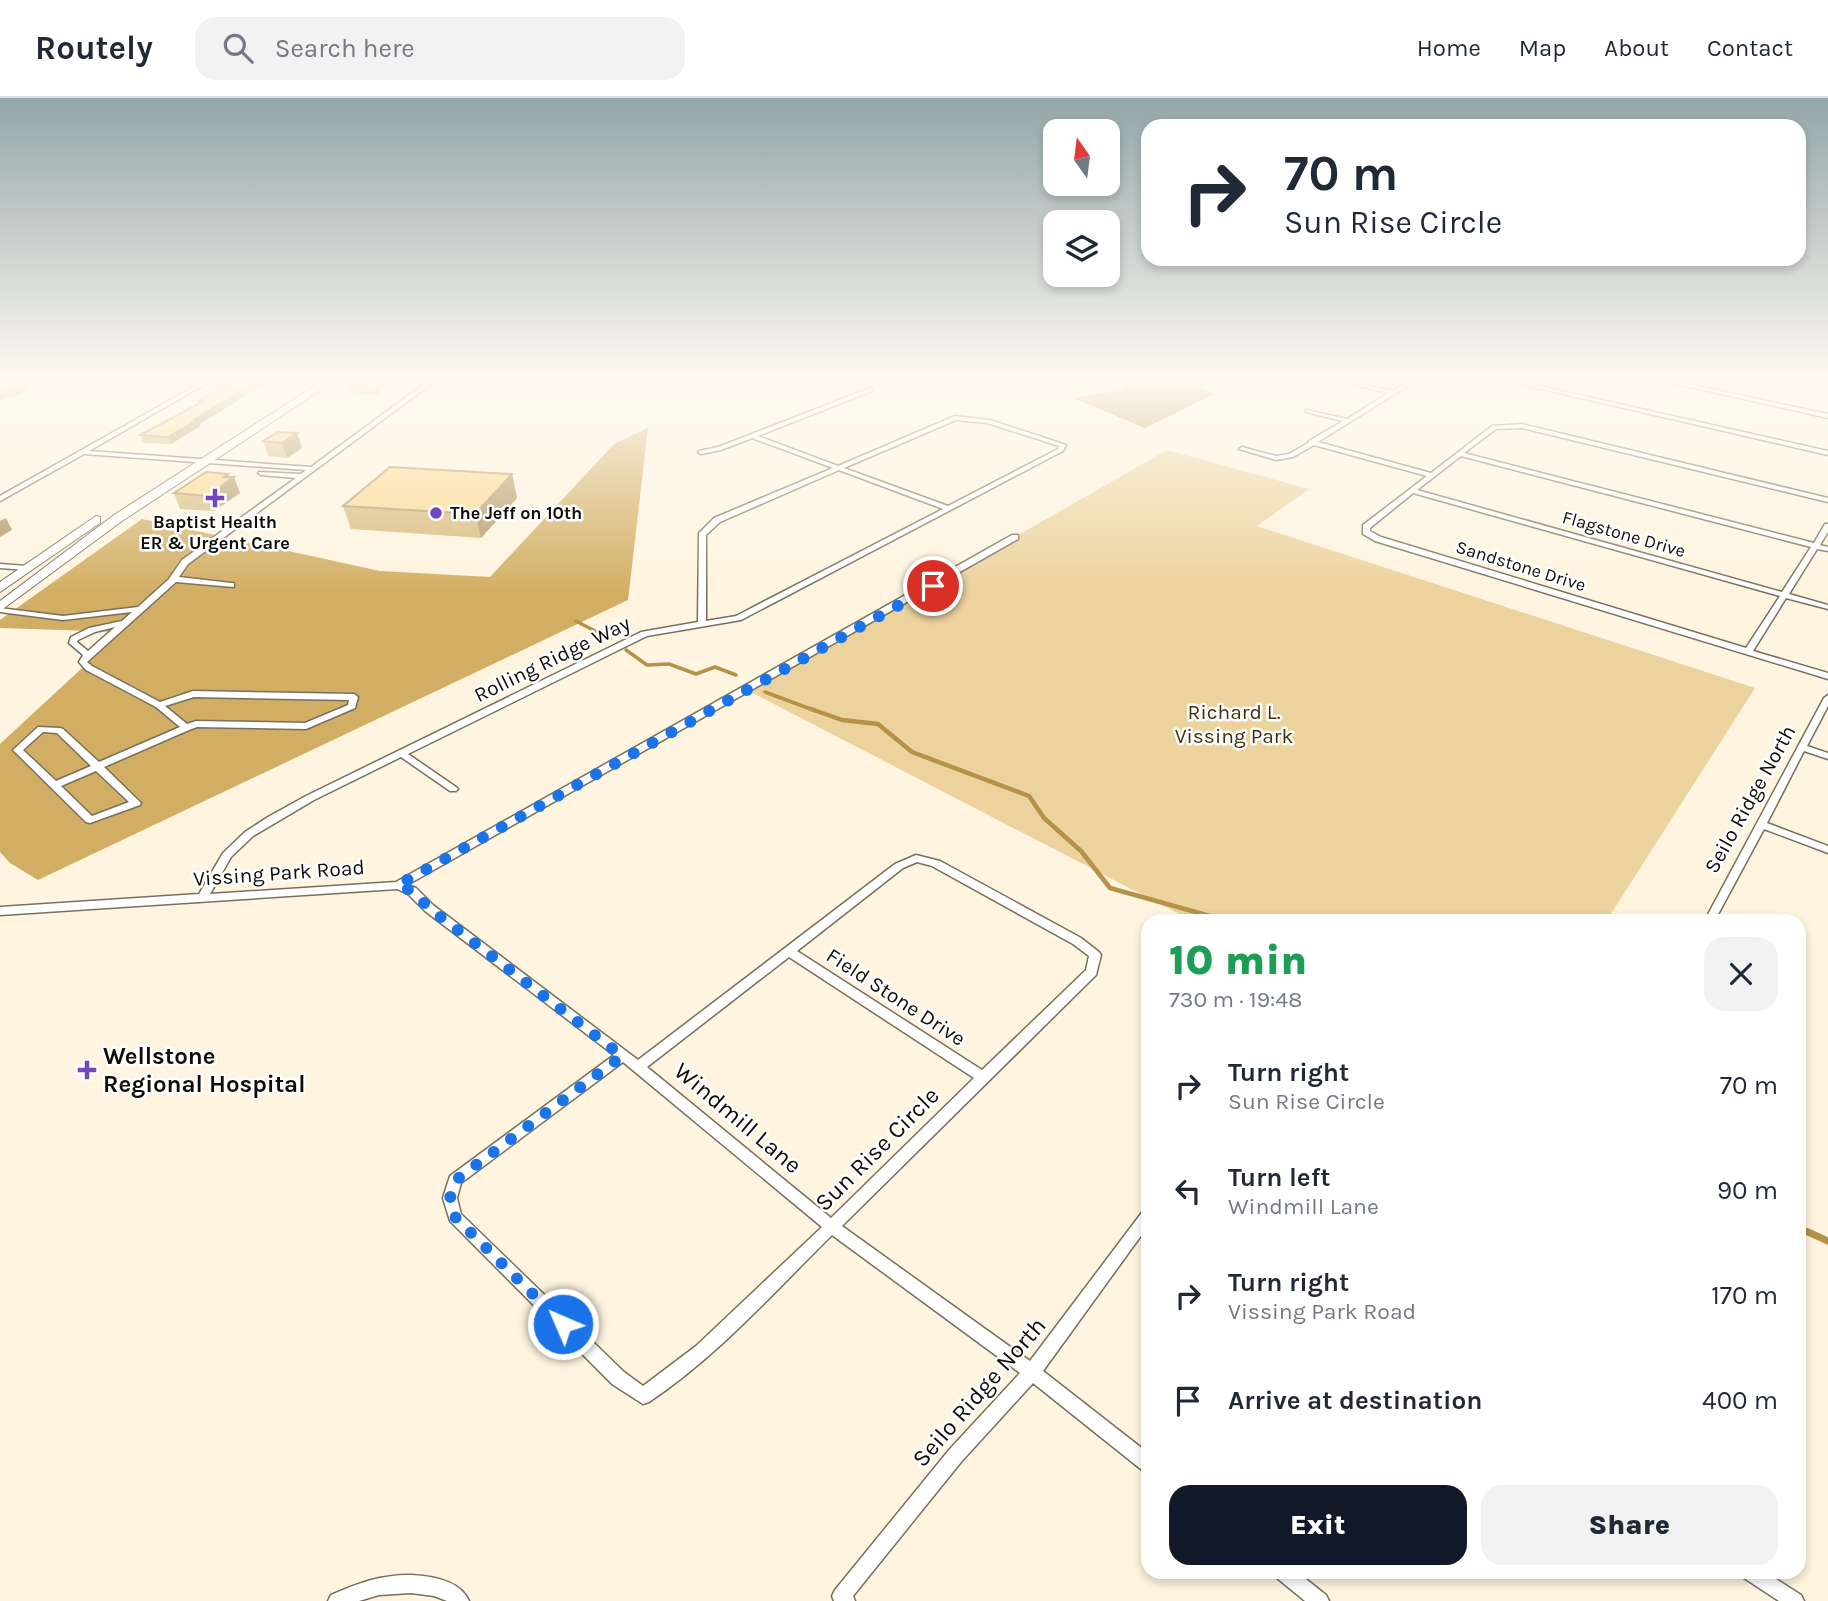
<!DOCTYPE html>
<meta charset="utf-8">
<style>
body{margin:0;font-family:Karla,sans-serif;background:#f2f2f3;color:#1f2937;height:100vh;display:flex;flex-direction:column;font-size:26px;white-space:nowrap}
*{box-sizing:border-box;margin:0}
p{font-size:23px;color:#747a83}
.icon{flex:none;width:38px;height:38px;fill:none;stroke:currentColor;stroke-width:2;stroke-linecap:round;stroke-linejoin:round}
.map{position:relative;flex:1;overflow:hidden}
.sheet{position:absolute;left:1141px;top:816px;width:665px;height:665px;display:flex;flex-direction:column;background:#fff;border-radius:21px;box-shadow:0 4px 10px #0003}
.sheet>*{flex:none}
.guide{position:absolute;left:1141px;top:21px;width:665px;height:147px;border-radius:21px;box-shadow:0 4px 10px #0003;background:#fff;color:#1f2937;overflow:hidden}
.needle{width:46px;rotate:346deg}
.tools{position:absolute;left:1043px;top:21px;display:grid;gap:14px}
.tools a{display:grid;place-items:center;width:77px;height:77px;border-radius:14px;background:#fff;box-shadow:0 4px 10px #0003;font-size:35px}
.pin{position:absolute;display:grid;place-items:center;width:60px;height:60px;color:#fff;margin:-30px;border:4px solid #fff;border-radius:50%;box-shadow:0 2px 7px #0007}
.me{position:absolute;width:77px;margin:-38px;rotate:315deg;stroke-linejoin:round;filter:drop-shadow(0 0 5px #0008)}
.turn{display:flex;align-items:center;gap:24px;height:147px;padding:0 28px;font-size:32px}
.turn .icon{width:91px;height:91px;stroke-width:2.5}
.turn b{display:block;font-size:49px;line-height:60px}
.round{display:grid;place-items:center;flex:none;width:74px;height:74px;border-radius:21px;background:#f2f2f3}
.head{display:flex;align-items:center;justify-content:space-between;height:119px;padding:0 28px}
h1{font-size:42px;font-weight:800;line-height:52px;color:#1e9e55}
.button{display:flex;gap:14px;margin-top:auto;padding:14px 28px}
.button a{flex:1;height:80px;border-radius:21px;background:#111827;color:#fff;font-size:28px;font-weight:800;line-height:80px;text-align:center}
.button a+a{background:#f2f2f3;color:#1f2937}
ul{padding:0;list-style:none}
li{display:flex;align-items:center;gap:21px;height:105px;padding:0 28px}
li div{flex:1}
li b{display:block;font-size:26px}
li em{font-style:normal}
header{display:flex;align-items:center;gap:42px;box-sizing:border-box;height:98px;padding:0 35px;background:#fff;border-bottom:2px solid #e0e1e3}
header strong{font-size:33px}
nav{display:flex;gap:38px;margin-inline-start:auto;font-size:24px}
.search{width:490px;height:63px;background:#f2f2f3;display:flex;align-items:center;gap:18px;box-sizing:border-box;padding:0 24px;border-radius:21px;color:#747a83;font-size:26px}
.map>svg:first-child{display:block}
.green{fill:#ecd29d}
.forest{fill:#d1ae63}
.water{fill:#b59247}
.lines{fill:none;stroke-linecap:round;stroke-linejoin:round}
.stream-far3{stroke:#b59247;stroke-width:3.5}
.stream-far2{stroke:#b59247;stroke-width:4.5}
.stream-far1{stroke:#b59247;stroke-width:5}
.stream{stroke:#b59247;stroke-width:7}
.street-casing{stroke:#796f5d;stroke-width:3}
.primary-casing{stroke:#796f5d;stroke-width:2}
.street{fill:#fff;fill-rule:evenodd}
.primary{fill:#fff;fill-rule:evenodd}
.wall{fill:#d8b978}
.shaded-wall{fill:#b09661}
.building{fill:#fbd78b;stroke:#b09661;stroke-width:2}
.route{stroke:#1a73e8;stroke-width:12;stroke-dasharray:0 21.6}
.poi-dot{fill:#7047bf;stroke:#fff;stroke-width:2.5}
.labels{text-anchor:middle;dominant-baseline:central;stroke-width:5;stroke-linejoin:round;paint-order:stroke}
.far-poi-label{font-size:18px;font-weight:bold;fill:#100c06;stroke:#fff;text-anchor:start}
.far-street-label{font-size:18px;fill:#100c06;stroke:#fff}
.street-label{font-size:21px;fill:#100c06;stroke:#fff}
.park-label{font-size:21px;fill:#40310f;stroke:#fff}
.near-poi-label{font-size:24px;font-weight:bold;fill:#100c06;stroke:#fff;text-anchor:start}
.near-street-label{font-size:24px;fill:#100c06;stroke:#fff}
</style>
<header>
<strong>Routely</strong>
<div class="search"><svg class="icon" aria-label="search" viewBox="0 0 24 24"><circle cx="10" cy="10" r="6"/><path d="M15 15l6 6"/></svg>Search here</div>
<nav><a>Home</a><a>Map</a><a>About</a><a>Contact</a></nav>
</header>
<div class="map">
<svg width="1828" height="1503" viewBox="0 0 1828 1503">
<rect width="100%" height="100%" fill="#fef4df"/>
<!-- green -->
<polygon class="green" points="1167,352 1309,391 1257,428 1755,590 1607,822 1191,822 747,592"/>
<!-- forest -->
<polygon class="forest" points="648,330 628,502 38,782 10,765 0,754 0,646 121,534 0,530 0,522 142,421 380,473 490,479 614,346"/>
<!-- water -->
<polygon class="water" points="1126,284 1189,284 1214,296 1145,330 1073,300 1124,292"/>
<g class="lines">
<!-- stream-far3 -->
<g class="stream-far3">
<polyline points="576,523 610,541"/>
<polyline points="626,552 647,567 669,566 696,576 715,569 736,577"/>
<polyline points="765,594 816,613"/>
</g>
<!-- stream-far2 -->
<polyline class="stream-far2" points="811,611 842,622 878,626 912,654 1029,698 1044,720 1081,753 1110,790 1224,822"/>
<!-- stream-far1 -->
<polyline class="stream-far1" points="1799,1129 1812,1135"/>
<!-- stream -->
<polyline class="stream" points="1808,1134 1828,1143"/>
<!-- street casing -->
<g class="street-casing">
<g id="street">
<path d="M202,284H209L89,353L311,369L427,284H434L188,466L179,479L231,485H234V489L176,484L87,564L92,568L160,604L193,593L354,596L358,599L355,610L306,631L197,629L189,632L104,669L141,705L140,707L90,725L86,724L13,652L38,629L60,630L63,631L99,664L180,629L156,609L86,572L79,564L83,557L69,545L71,539L89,530L122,523L132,514L63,522L0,514V510L63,518L138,509L169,481L182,462L296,380L261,377L258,375L259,374L301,376L306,372L84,356L2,402L0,403V398ZM115,529L88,553L77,544L78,542L95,534ZM194,599L349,602L348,607L305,625L196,623L187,626L165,608ZM43,634L57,635L91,668L56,683L23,652ZM96,673L129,704L92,718L61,688Z"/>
<path d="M1351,284L1393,293L1407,284H1414L1318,344L1431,375L1492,328L1522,326L1828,400V404L1522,330L1496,331L1464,355L1814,445L1825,426H1828V434L1820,447L1828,449V453L1817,451L1789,496L1828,507V511L1786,500L1753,553L1828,575V581L1375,443L1363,436V427L1427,378L1314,347L1293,359L1276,362L1239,351L1242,349L1276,358L1289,356L1308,345L1309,343L1343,323L1306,314V312L1347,321L1388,295L1351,286ZM1461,358L1811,449L1782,494L1417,392ZM1413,395L1780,498L1746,550L1381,439L1370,433V430Z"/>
<polygon points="1511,284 1522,284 1828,353 1828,357"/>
<polygon points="1668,284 1679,284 1828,316 1828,320"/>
<path d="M870,290L873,292L872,293L758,338L838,368L955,318L990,322L1066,347L1063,353L741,522L647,538L408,656L456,689L458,691L456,693H450L401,659L314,702L253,738L231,759L210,796L396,784L1012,437H1018V441L407,787L416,790L433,807L638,962L895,766L916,757L940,763L1081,840L1099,854L1101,857L1096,877L842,1128L1030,1263L1143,1113L1148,1111V1128L1043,1273L1148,1355V1374L1142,1372L1033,1285L961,1364L853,1498L855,1503H834L832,1498L835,1492L949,1352L1020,1275L832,1137C773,1195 718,1258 649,1304L643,1306L612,1286L450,1123L443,1100L450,1078L614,957L425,813L408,796L397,791L0,817V809L199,796L223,755L245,734L268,719L306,698L641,534L698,524L699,435L714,420L833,370L752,340L721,352L701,356L698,354L699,353L718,349ZM956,322L987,325L1059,348L1058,351L948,408L844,370ZM839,372L943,411L736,518L706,523V437L720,424ZM917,764L932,768L1073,846L1089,858L1086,872L982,972L797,853L903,770ZM789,859L974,980L831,1120L647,969ZM623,964L822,1129L696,1248L643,1288L624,1274L461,1116L457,1100L461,1085Z"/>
<polygon points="0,466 27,468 31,470 27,472 0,470"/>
<polygon points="1828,597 1828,608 1807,648 1828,655 1828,661 1804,653 1767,725 1828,748 1828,755 1764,731 1715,822 1705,822 1824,600"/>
<polygon points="1274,1474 1297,1474 1326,1497 1329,1503 1305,1503 1277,1480"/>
<polygon points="1741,1474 1765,1474 1801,1497 1804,1503 1779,1503 1744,1480"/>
<path d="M411,1477C431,1478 460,1482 469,1503H447L434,1498L411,1495L379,1497L359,1503H328L331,1497C359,1485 379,1477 411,1477Z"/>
</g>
</g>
<!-- primary casing -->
<g class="primary-casing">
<g id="primary">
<polygon points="321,284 333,284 122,423 0,513 0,503 114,417"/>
<polygon points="96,418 100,419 100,425 0,494 0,484"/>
</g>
</g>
<!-- street -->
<use href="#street" class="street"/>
<!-- primary -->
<use href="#primary" class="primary"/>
</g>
<!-- wall -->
<g class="wall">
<polygon points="0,284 43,284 14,299 7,299"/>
<polygon points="229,284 200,326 200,328 171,346 143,345 140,337 200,305 199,303"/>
<polygon points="392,284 376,297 351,295 348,286"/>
<polygon points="278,334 302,350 287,360 268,358 263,343"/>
<polygon points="512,376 517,400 481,440 351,431 343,408"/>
<polygon points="229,379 234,379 240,395 214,413 180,411 174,395"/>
</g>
<!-- shaded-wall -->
<g class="shaded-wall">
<polygon points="10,284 43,284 14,299 8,285"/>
<polygon points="255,284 268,284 200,326 200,328 171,346 168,339 195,321"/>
<polygon points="378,284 392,284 376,297 373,288"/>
<polygon points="0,285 1,285 7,299 0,303"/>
<polygon points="297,335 302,350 287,360 282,345"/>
<polygon points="228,376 231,382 234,379 240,395 214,413 207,398 224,379"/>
<polygon points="512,376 517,400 481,440 475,416"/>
<polygon points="6,420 12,432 0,439 0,423"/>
</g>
<!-- building -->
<g class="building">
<polygon points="229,284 255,284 195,321 198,321 168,339 140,337 204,303 199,303"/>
<polygon points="352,284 378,284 373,288 348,286"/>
<polygon points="278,334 297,335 282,345 263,343"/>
<polygon points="390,369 512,376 475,416 343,408"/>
<polygon points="206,374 228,376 224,379 234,379 207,398 174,395"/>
</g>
<!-- sky -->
<linearGradient id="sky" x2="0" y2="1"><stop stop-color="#93a6a8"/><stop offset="0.57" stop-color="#fffaf1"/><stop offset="1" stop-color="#fffaf1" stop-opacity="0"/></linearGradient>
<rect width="1828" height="494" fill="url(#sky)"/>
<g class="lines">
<!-- route -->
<polyline class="route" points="563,1226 455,1119 450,1100 456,1082 622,958 429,810 412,793 398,787 933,488"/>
</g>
<!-- markers -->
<g class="poi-dot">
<path d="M211.5 389.5h7v7h7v7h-7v7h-7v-7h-7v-7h7z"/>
<circle cx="436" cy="415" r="7"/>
<path d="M83.5 961.5h7v7h7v7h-7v7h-7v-7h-7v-7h7z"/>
</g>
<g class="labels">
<!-- far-poi labels -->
<g class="far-poi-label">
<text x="450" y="415">The Jeff on 10th</text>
<text x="215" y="424" text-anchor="middle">Baptist Health<tspan x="215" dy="21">ER &amp; Urgent Care</tspan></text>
</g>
<!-- far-street labels -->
<g class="far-street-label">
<text transform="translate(1624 436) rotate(16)">Flagstone Drive</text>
<text transform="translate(1521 468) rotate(17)">Sandstone Drive</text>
</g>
<!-- street labels -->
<g class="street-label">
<text transform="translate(552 561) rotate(-26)">Rolling Ridge Way</text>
<text transform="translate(1750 701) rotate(-61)">Seilo Ridge North</text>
<text transform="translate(279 775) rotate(-4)">Vissing Park Road</text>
<text transform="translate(896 899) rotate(33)">Field Stone Drive</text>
</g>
<!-- park labels -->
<g class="park-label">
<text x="1234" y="614">Richard L.<tspan x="1234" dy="24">Vissing Park</tspan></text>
</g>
<!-- near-poi labels -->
<g class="near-poi-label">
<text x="103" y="958">Wellstone<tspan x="103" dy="28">Regional Hospital</tspan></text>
</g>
<!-- near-street labels -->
<g class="near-street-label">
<text transform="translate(738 1020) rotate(40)">Windmill Lane</text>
<text transform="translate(877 1051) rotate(-45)">Sun Rise Circle</text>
<text transform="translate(979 1294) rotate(-49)">Seilo Ridge North</text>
</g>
</g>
</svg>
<div class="tools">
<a><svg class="needle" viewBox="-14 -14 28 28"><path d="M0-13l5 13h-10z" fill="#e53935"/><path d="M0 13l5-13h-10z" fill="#747a83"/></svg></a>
<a><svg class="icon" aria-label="layers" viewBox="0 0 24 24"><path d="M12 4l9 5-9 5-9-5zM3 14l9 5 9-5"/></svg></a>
</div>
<div class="pin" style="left:933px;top:488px;background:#d93025"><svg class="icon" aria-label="arrive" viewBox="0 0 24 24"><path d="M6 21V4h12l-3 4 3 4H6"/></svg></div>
<svg class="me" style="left:563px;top:1226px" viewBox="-20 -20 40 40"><circle r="17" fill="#1a73e8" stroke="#fff" stroke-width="3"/><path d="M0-11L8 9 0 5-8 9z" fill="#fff"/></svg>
<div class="guide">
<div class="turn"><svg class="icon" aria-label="right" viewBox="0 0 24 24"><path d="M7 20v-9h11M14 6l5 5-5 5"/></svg><div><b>70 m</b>Sun Rise Circle</div></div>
</div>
<section class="sheet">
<div class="head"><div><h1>10 min</h1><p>730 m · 19:48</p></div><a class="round"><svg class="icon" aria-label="close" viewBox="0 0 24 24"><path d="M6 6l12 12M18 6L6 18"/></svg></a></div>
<ul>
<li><svg class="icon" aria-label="right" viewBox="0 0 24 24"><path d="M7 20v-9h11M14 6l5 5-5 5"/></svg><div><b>Turn right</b><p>Sun Rise Circle</p></div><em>70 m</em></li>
<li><svg class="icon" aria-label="left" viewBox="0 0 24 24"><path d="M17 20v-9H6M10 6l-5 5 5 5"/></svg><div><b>Turn left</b><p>Windmill Lane</p></div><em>90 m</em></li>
<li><svg class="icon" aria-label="right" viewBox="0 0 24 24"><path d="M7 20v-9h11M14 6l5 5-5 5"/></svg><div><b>Turn right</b><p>Vissing Park Road</p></div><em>170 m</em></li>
<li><svg class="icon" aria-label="arrive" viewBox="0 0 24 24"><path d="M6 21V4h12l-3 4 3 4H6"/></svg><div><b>Arrive at destination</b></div><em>400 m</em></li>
</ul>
<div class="button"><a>Exit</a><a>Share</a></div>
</section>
</div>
